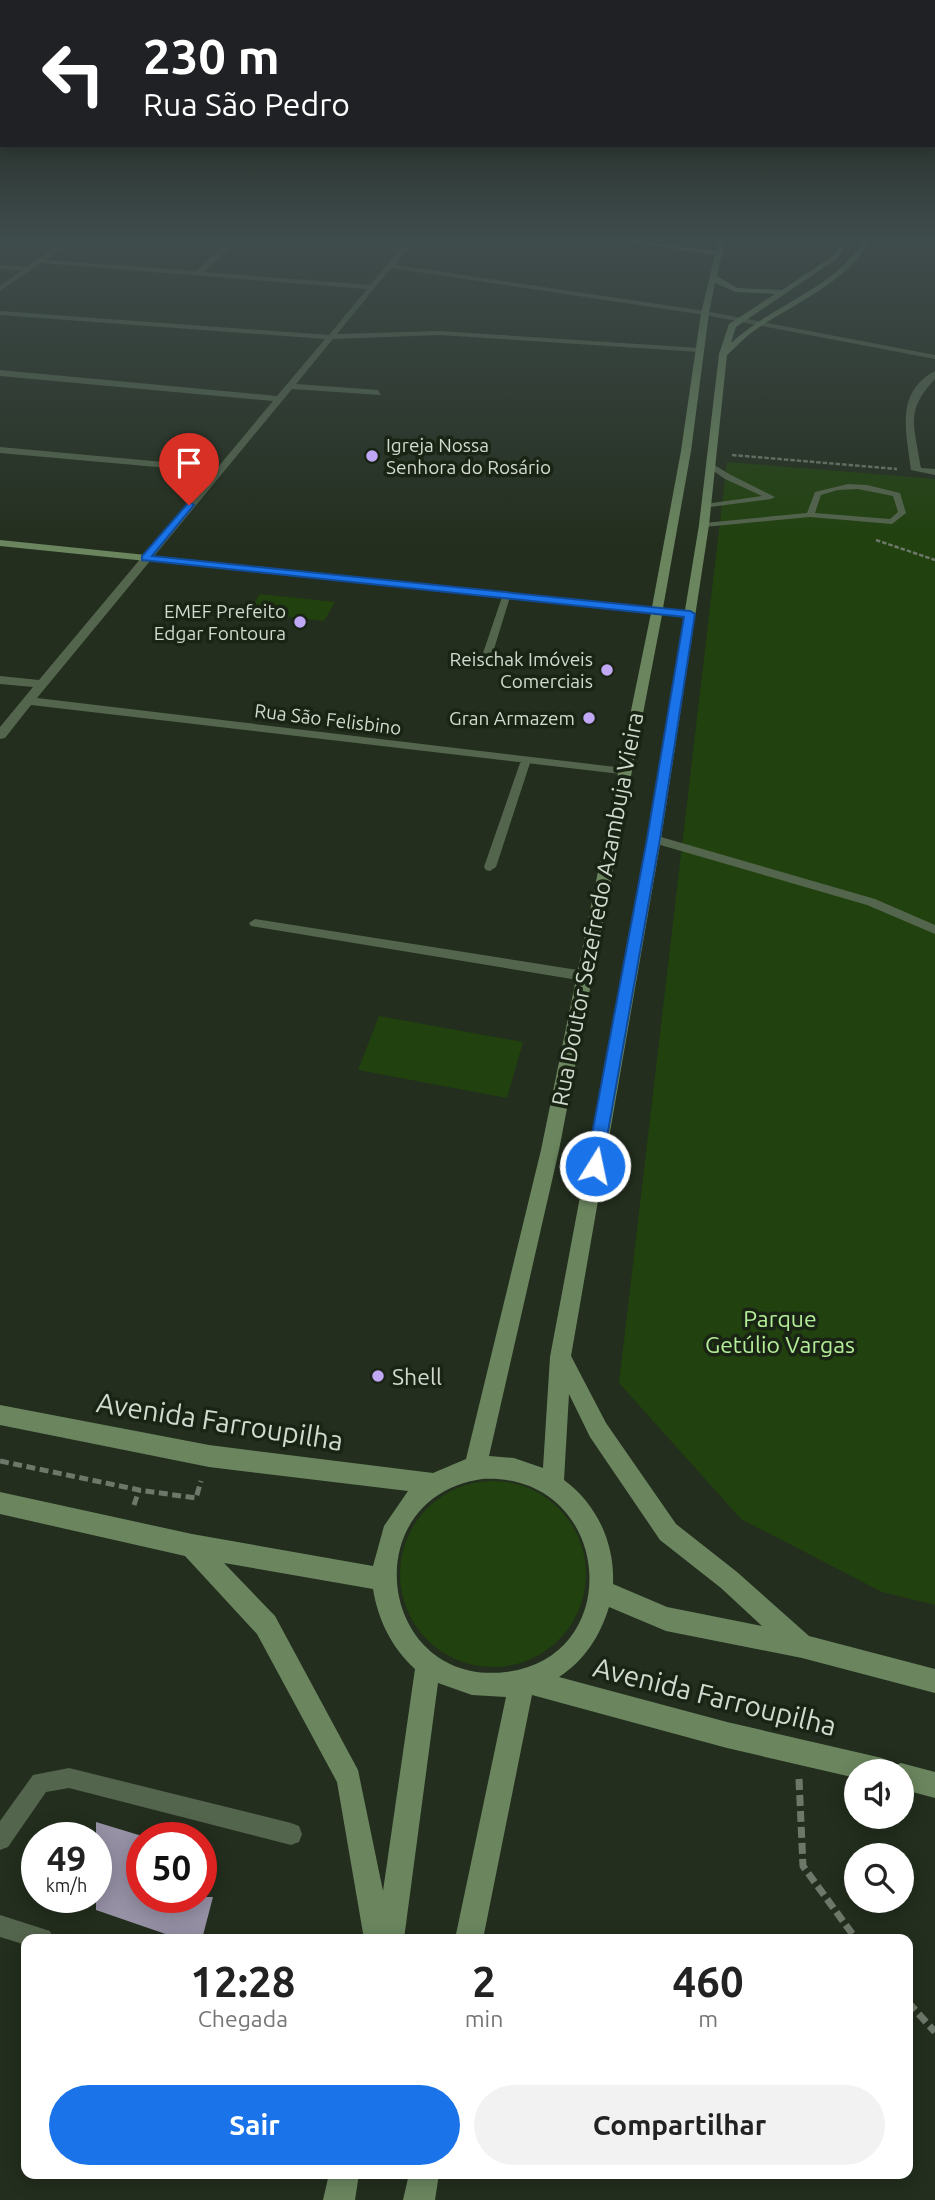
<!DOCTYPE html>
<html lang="pt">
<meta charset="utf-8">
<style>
body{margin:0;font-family:Ubuntu,sans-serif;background:#f2f2f2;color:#222;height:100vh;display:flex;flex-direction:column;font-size:26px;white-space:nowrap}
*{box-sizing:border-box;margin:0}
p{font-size:23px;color:#767676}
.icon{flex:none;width:38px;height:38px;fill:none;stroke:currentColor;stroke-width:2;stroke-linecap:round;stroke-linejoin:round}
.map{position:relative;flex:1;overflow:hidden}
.side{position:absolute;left:21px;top:1934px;width:892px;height:245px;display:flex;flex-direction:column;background:#fff;border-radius:14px;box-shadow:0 4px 18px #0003}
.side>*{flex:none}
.hud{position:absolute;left:0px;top:0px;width:936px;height:147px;box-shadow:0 4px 18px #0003;background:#202124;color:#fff;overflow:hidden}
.controls{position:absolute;left:844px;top:1759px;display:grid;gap:14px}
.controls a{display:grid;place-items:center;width:70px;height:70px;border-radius:50%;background:#fff;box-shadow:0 4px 18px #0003;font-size:35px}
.speed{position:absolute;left:21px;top:1822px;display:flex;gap:14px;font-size:35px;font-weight:700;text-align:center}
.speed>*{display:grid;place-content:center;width:91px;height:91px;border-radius:50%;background:#fff;box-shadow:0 4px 18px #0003;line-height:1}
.speed small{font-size:18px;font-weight:400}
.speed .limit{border:10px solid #d22;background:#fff;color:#111}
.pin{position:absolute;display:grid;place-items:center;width:60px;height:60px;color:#fff;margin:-72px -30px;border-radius:50% 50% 50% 0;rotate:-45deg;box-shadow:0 0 7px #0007}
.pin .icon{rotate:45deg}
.me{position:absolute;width:77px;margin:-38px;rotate:10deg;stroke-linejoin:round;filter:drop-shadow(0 0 5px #0008)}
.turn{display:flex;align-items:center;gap:24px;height:147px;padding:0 28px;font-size:32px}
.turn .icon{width:91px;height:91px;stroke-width:2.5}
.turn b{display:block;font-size:49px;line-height:60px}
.eta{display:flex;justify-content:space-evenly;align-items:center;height:119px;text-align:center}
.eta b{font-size:42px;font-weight:700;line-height:49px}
.primary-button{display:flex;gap:14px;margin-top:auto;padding:14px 28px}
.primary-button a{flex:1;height:80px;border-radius:42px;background:#1a73e8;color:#fff;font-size:28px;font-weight:700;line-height:80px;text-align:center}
.primary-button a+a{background:#f2f2f2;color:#222}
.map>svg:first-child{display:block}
.green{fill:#21410e}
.building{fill:#9791a6}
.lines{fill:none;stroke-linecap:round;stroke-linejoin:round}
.path-far2{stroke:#6e786a;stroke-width:2.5;stroke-dasharray:4.5 2;stroke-linecap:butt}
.path-far1{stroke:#6e786a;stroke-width:5;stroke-dasharray:9 4.5;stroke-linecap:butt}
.path{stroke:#6e786a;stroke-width:7;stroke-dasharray:11 5;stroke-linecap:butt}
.lane{fill:#54654d;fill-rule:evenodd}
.street{fill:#54654d;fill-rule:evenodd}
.secondary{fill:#6b865f;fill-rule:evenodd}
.route{fill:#1a73e8;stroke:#114b97;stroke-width:2}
.poi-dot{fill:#c0a8f4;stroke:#1a2415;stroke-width:2.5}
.labels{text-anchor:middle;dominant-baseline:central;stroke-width:7;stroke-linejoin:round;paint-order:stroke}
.far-poi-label{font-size:19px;fill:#d2dacf;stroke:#1a2415;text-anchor:end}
.far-street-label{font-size:19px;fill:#d2dacf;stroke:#1a2415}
.street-label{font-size:23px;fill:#d2dacf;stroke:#1a2415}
.park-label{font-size:23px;fill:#b4ee99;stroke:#1a2415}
.poi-label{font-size:23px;fill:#d2dacf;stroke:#1a2415;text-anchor:start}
.near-street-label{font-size:28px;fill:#d2dacf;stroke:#1a2415}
</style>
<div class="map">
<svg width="935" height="2200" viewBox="0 0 935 2200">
<rect width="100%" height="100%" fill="#232e1e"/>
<!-- green -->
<g class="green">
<polygon points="727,462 935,479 935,1605 882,1592 741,1519 619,1383"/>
<polygon points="260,594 335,602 324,621 248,612"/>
<polygon points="379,1016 523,1042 507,1098 358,1070"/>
<circle cx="493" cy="1574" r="93"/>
</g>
<!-- building -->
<polygon class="building" points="96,1822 142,1836 142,1897 213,1897 202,1939 180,1939 96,1910"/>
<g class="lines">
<!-- path-far2 -->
<g class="path-far2">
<polyline points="732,455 897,469"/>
<polyline points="876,540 935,560"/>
</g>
<!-- path-far1 -->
<g class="path-far1">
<polyline points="0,1461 139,1490 196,1498 201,1481"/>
<polyline points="134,1505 139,1490"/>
</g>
<!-- path -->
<g class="path">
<polyline points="799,1779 803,1866 856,1939"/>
<polyline points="908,2002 935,2032"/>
</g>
<!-- lane -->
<g class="lane">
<polygon points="932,238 935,238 935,240 932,239"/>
<polygon points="711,463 731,475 775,497 771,499 702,508 701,506 705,504 762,496 725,479 708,467 707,465"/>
<path d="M848,484L867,485L900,493L906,513L892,524L810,517L704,527L700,525L704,523L807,513L815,492ZM858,489L893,496L898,512L890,519L815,513L821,495L838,490Z"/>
<polygon points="506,594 510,597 490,662 482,664 480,662 502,597"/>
<polygon points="525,760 530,763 496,867 490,871 486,870 484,867 520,763"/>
<polygon points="654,835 875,899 935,925 935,934 867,905 650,842 648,839"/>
<polygon points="255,919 584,971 590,976 584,981 251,926 249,923"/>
<polygon points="69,1768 291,1823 299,1826 302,1834 299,1842 291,1845 69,1788 46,1792 8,1847 0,1850 0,1821 33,1775"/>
<polygon points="0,1915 50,1931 53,1939 26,1939 26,1945 0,1937"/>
</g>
<!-- street -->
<g class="street">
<polygon points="68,238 75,238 46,260 196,271 233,238 240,238 204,272 370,285 410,238 416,238 395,265 705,311 935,355 935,359 705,315 391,268 337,334 439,331 700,348 704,350 700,352 439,335 333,339 296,384 378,390 381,395 292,389 37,698 624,768 629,769 629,775 31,705 5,738 0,739 0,727 33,687 0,684 0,676 39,680 213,472 0,453 0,447 218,467 273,401 0,376 0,370 277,396 325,339 0,315 0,311 329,335 367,289 41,263 0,291 0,286 21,271 0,269 0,265 27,267"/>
<path d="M935,371V379C904,412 915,426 921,468L935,469V475L911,470C907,432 894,393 935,371Z"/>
</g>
<!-- secondary -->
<g class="secondary">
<path d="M603,238H618L716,251L719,238H725L717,276L737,288L782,290L833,256L844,238H850L838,258L736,327L731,343C773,304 835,289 866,238H872C847,282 801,300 761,326C748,334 738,345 727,355L709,525L661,839L571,1356L606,1423L676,1524L737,1572L809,1636L935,1669V1693L802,1658L666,1631L609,1607C600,1636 585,1660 559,1677L727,1722L882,1758L891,1762L893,1766L901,1763L935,1772V1798L901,1789V1771H856V1778L727,1748L532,1695L483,1939H455L506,1697L472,1695L438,1683L404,1939H364L337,1782L257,1634L185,1556L0,1514V1492L192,1534L373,1566L384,1526L408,1491L209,1467L0,1425V1405L209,1445L433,1473L466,1459L541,1150L651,613L0,546V540L652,607L681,451L701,313L715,255ZM715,283L736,292L775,294L729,324L719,354L699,525L685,610L663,608L691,451L709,313ZM662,615L684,617L647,839L550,1357L543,1468L514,1458L489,1456L559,1150ZM569,1394L590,1437L660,1540L721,1588L762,1626L667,1607L613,1584C615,1544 597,1504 564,1480ZM482,1479C612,1472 629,1657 506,1672C378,1687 353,1498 482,1479ZM224,1563L373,1589C378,1620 392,1648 415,1669L383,1891L358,1770L275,1616Z"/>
<polygon points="329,2174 359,2174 355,2200 323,2200"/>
<polygon points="409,2174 439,2174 435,2200 403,2200"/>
</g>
</g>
<!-- sky -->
<linearGradient id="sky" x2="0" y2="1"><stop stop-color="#131910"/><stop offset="0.44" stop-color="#3f4c4c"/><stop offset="1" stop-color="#3f4c4c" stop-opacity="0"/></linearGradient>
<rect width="935" height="546" fill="url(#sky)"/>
<!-- route -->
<polygon class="route" points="189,502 194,505 152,556 690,611 695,614 660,839 601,1171 589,1171 586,1166 647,839 684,617 142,560 142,556"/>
<!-- markers -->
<g class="poi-dot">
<circle cx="372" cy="456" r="7"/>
<circle cx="300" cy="622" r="7"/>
<circle cx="607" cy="670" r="7"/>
<circle cx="589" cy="718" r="7"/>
<circle cx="378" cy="1376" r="7"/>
</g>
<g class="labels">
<!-- far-poi labels -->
<g class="far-poi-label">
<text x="386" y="445" text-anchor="start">Igreja Nossa<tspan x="386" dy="22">Senhora do Rosário</tspan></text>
<text x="286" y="611">EMEF Prefeito<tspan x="286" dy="22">Edgar Fontoura</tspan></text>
<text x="593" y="659">Reischak Imóveis<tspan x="593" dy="22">Comerciais</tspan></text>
<text x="575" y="718">Gran Armazem</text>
</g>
<!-- far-street labels -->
<g class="far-street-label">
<text transform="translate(328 719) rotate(7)">Rua São Felisbino</text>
</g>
<!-- street labels -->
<g class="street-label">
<text transform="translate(597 909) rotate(-79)">Rua Doutor Sezefredo Azambuja Vieira</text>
</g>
<!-- park labels -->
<g class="park-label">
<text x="780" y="1318">Parque<tspan x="780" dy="26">Getúlio Vargas</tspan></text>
</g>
<!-- poi labels -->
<g class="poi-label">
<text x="392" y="1376">Shell</text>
</g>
<!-- near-street labels -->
<g class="near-street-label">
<text transform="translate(220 1421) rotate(9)">Avenida Farroupilha</text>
<text transform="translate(715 1696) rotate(14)">Avenida Farroupilha</text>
</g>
</g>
</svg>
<div class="controls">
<a><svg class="icon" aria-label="sound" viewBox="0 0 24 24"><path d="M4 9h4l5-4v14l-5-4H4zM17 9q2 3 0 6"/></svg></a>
<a><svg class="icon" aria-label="search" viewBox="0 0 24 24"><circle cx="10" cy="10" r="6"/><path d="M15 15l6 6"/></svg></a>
</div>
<div class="speed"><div>49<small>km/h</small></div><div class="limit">50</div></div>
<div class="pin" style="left:189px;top:505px;background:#d93025"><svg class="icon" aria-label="arrive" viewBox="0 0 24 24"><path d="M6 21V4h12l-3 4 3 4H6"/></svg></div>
<svg class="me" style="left:595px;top:1166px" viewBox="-20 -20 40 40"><circle r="17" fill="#1a73e8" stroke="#fff" stroke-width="3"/><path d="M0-11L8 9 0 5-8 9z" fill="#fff"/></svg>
<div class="hud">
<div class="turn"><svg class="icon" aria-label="left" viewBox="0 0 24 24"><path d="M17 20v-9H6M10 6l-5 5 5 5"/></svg><div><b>230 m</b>Rua São Pedro</div></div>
</div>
<section class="side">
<div class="eta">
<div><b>12:28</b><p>Chegada</p></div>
<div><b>2</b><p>min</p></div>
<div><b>460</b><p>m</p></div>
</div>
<div class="primary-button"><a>Sair</a><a>Compartilhar</a></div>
</section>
</div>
